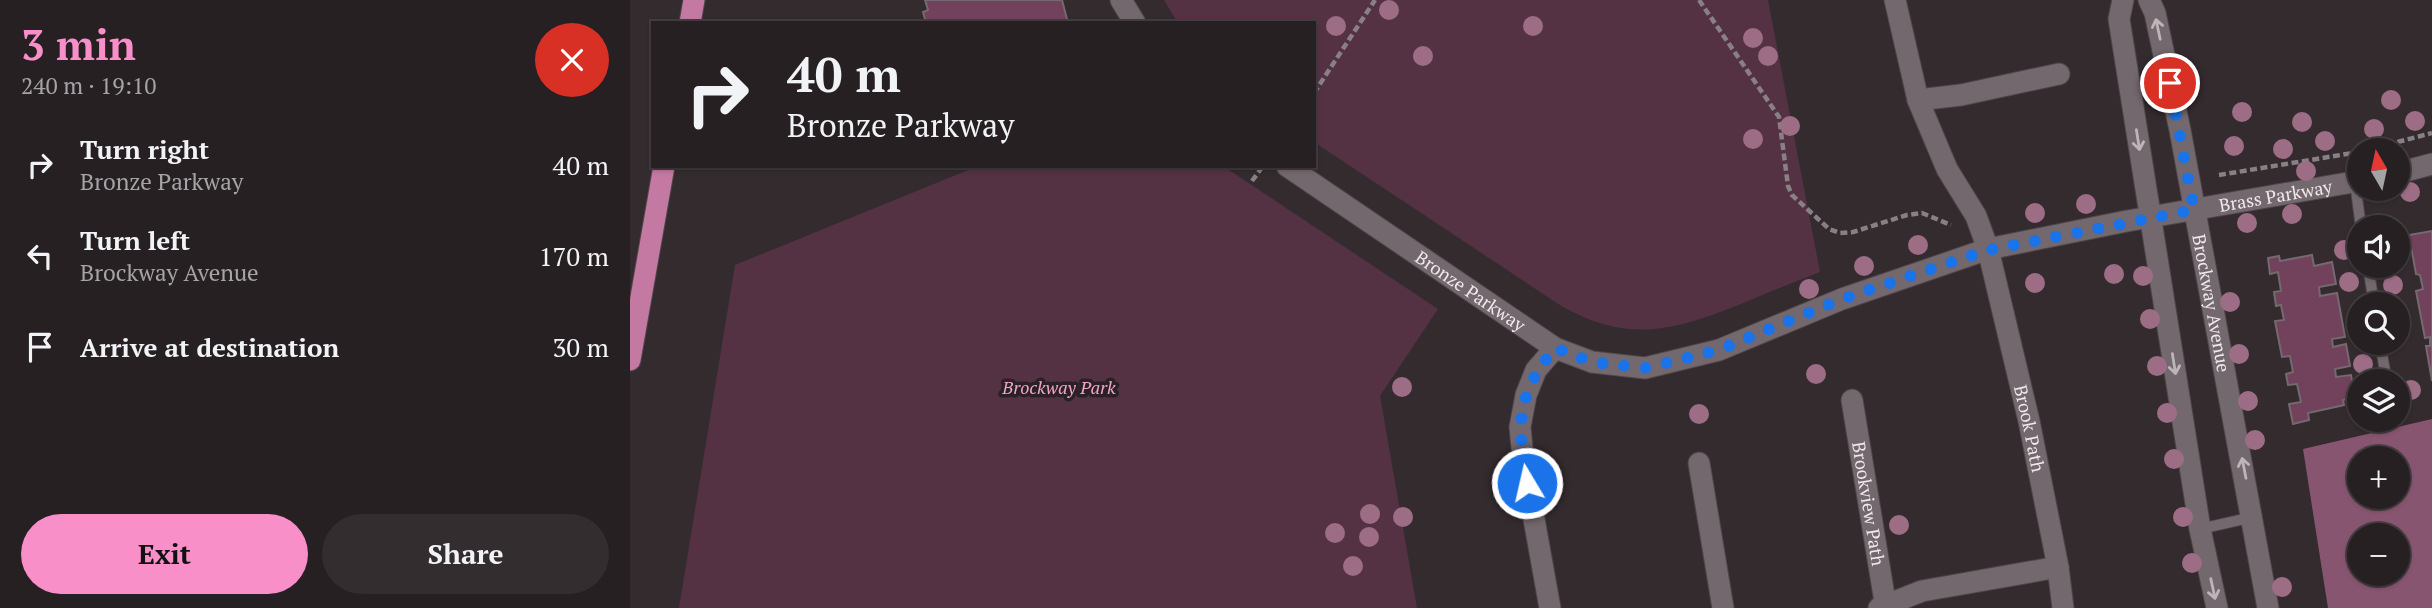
<!DOCTYPE html>
<meta charset="utf-8">
<style>
body{margin:0;font-family:"PT Serif",serif;background:#332d30;color:#f1f3f6;height:100vh;display:flex;flex-direction:column;font-size:26px;white-space:nowrap}
*{box-sizing:border-box;margin:0}
p{font-size:23px;color:#a4a3a6}
.icon{flex:none;width:38px;height:38px;fill:none;stroke:currentColor;stroke-width:2;stroke-linecap:round;stroke-linejoin:round}
.map{position:relative;flex:1;overflow:hidden}
.details{display:flex;flex-direction:column;background:#272023;width:630px}
.details>*{flex:none}
.banner{position:absolute;left:21px;top:21px;width:665px;height:147px;border-radius:0px;box-shadow:0 2px 5px #0004,0 0 0 2px #433e41;background:#272023;color:#f1f3f6;overflow:hidden}
.needle{width:46px;rotate:351deg}
.tools{position:absolute;left:1717px;top:138px;display:grid;gap:14px}
.tools a{display:grid;place-items:center;width:63px;height:63px;border-radius:50%;background:#272023;box-shadow:0 2px 5px #0004,0 0 0 2px #433e41;font-size:35px}
.pin{position:absolute;display:grid;place-items:center;width:60px;height:60px;color:#fff;margin:-30px;border:4px solid #fff;border-radius:50%;box-shadow:0 2px 7px #0007}
.me{position:absolute;width:77px;margin:-38px;rotate:351deg;stroke-linejoin:round;filter:drop-shadow(0 0 5px #0008)}
.turn{display:flex;align-items:center;gap:24px;height:147px;padding:0 21px;font-size:32px}
.turn .icon{width:91px;height:91px;stroke-width:2.5}
.turn b{display:block;font-size:49px;line-height:60px}
.round{display:grid;place-items:center;flex:none;width:74px;height:74px;border-radius:37px;background:#332d30}
.head{display:flex;align-items:center;justify-content:space-between;height:119px;padding:0 21px}
h1{font-size:42px;font-weight:600;line-height:52px;color:#f98fc9}
.cta{display:flex;gap:14px;margin-top:auto;padding:14px 21px}
.cta a{flex:1;height:80px;border-radius:42px;background:#f98fc9;color:#111;font-size:28px;font-weight:600;line-height:80px;text-align:center}
.cta a+a{background:#332d30;color:#f1f3f6}
ul{padding:0;list-style:none}
li{display:flex;align-items:center;gap:21px;height:91px;padding:0 21px}
li div{flex:1}
li b{display:block;font-size:26px}
li em{font-style:normal}
main{display:flex;flex:1;min-height:0}
.map>svg:first-child{display:block}
.green{fill:#543244}
.forest{fill:#885570;fill-rule:evenodd}
.building{fill:#72415c;stroke:#74696e;stroke-width:2}
.lines{fill:none;stroke-linecap:round;stroke-linejoin:round}
.lane-casing{stroke:#4f464a;stroke-width:12}
.street-casing{stroke:#4f464a;stroke-width:23}
.primary-casing{stroke:#4f464a;stroke-width:23}
.path{stroke:#888084;stroke-width:4.5;stroke-dasharray:7 3.5;stroke-linecap:butt}
.lane{stroke:#73686d;stroke-width:10}
.street{stroke:#73686d;stroke-width:21}
.primary{stroke:#c379a2;stroke-width:21}
.tree{fill:#9d6d86}
.oneway{stroke:#beb5b9}
.route{stroke:#1a73e8;stroke-width:12;stroke-dasharray:0 21.6}
.labels{text-anchor:middle;dominant-baseline:central;stroke-width:7;stroke-linejoin:round;paint-order:stroke}
.street-label{font-size:18px;fill:#f0e9ec;stroke:#2a2125}
.park-label{font-size:18px;font-style:italic;fill:#f3a3cd;stroke:#2a2125}
</style>
<main>
<section class="details">
<div class="head"><div><h1>3 min</h1><p>240 m · 19:10</p></div><a class="round" style="background:#d93025;color:#fff"><svg class="icon" aria-label="close" viewBox="0 0 24 24"><path d="M6 6l12 12M18 6L6 18"/></svg></a></div>
<ul>
<li><svg class="icon" aria-label="right" viewBox="0 0 24 24"><path d="M7 20v-9h11M14 6l5 5-5 5"/></svg><div><b>Turn right</b><p>Bronze Parkway</p></div><em>40 m</em></li>
<li><svg class="icon" aria-label="left" viewBox="0 0 24 24"><path d="M17 20v-9H6M10 6l-5 5 5 5"/></svg><div><b>Turn left</b><p>Brockway Avenue</p></div><em>170 m</em></li>
<li><svg class="icon" aria-label="arrive" viewBox="0 0 24 24"><path d="M6 21V4h12l-3 4 3 4H6"/></svg><div><b>Arrive at destination</b></div><em>30 m</em></li>
</ul>
<div class="cta"><a>Exit</a><a>Share</a></div>
</section>
<div class="map">
<svg width="1802" height="608" viewBox="0 0 1802 608">
<rect width="100%" height="100%" fill="#342b2f"/>
<!-- green -->
<g class="green">
<path d="M534,0H1138L1190,272C1164,282 1137,293 1111,304C1045,330 1000,344 933,307L684,142V23H548Z"/>
<polygon points="348,166 593,166 808,309 750,396 787,608 49,608 105,265"/>
</g>
<!-- forest -->
<path class="forest" d="M1802,419V608H1698L1673,449ZM1729,458H1768V497H1729ZM1729,536H1768V574H1729Z"/>
<!-- building -->
<g class="building">
<polygon points="295,0 432,0 438,23 296,23 293,12 298,10"/>
<polygon points="1802,231 1802,381 1796,346 1800,346 1800,337 1795,338 1786,291 1793,289 1790,275 1786,274 1779,235"/>
<polygon points="1682,255 1684,266 1702,262 1706,284 1689,287 1690,296 1707,293 1715,337 1702,339 1703,347 1716,344 1720,366 1705,369 1706,377 1721,375 1725,397 1713,400 1714,405 1710,406 1678,413 1679,420 1663,424 1659,404 1671,402 1667,384 1658,385 1656,374 1663,372 1660,356 1652,357 1645,321 1654,320 1651,305 1646,306 1644,292 1651,291 1648,272 1640,274 1638,258 1649,256 1650,261"/>
</g>
<g class="lines">
<!-- lane casing -->
<g class="lane-casing">
<g id="lane">
<polyline points="1725,182 1731,228"/>
<polyline points="1738,266 1744,304"/>
<polyline points="1750,343 1757,382"/>
<polyline points="1570,529 1623,517"/>
</g>
</g>
<!-- street casing -->
<g class="street-casing">
<g id="street">
<polyline points="491,0 505,23"/>
<path id="s1" d="M1265,0L1288,100L1317,169L1346,216L1358,249L1399,421L1428,567L1433,608"/>
<polyline points="1493,0 1489,19 1570,529 1587,608"/>
<path id="s2" d="M1519,0L1525,13L1550,130L1638,608"/>
<polyline points="1288,100 1331,95 1429,74"/>
<path id="s3" d="M657,166L925,348L962,362L1015,368L1089,350L1212,299L1358,249L1497,221L1729,181"/>
<polyline points="1768,173 1802,164"/>
<path id="s4" d="M1222,400L1256,608"/>
<polyline points="1069,463 1093,608"/>
<polyline points="920,608 893,458 890,427 896,395 906,370 925,348"/>
<polyline points="1249,608 1292,591 1428,567"/>
</g>
</g>
<!-- primary casing -->
<g class="primary-casing">
<g id="primary">
<polyline points="60,23 64,0"/>
<polyline points="0,360 34,166"/>
</g>
</g>
<!-- path -->
<g class="path">
<polyline points="1069,0 1149,117 1158,186 1162,195 1199,229 1210,233 1223,232 1277,215 1292,213 1321,225"/>
<polyline points="684,93 745,0"/>
<polyline points="1737,150 1802,133"/>
<polyline points="1589,175 1729,152"/>
<polyline points="622,181 633,166"/>
</g>
<!-- lane -->
<use href="#lane" class="lane"/>
<!-- street -->
<use href="#street" class="street"/>
<!-- primary -->
<use href="#primary" class="primary"/>
</g>
<!-- trees -->
<g class="tree">
<circle cx="759" cy="10" r="10"/>
<circle cx="706" cy="26" r="10"/>
<circle cx="903" cy="26" r="10"/>
<circle cx="1123" cy="38" r="10"/>
<circle cx="793" cy="56" r="10"/>
<circle cx="1138" cy="56" r="10"/>
<circle cx="1761" cy="100" r="10"/>
<circle cx="1612" cy="112" r="10"/>
<circle cx="1785" cy="121" r="10"/>
<circle cx="1672" cy="122" r="10"/>
<circle cx="1160" cy="126" r="10"/>
<circle cx="1744" cy="129" r="10"/>
<circle cx="1123" cy="139" r="10"/>
<circle cx="1695" cy="141" r="10"/>
<circle cx="1604" cy="146" r="10"/>
<circle cx="1653" cy="149" r="10"/>
<circle cx="1676" cy="171" r="10"/>
<circle cx="1780" cy="192" r="10"/>
<circle cx="1456" cy="204" r="10"/>
<circle cx="1405" cy="213" r="10"/>
<circle cx="1662" cy="214" r="10"/>
<circle cx="1617" cy="223" r="10"/>
<circle cx="1288" cy="245" r="10"/>
<circle cx="1714" cy="250" r="10"/>
<circle cx="1234" cy="266" r="10"/>
<circle cx="1484" cy="274" r="10"/>
<circle cx="1513" cy="276" r="10"/>
<circle cx="1719" cy="282" r="10"/>
<circle cx="1405" cy="283" r="10"/>
<circle cx="1763" cy="285" r="10"/>
<circle cx="1179" cy="289" r="10"/>
<circle cx="1600" cy="302" r="10"/>
<circle cx="1520" cy="319" r="10"/>
<circle cx="1609" cy="354" r="10"/>
<circle cx="1733" cy="364" r="10"/>
<circle cx="1527" cy="366" r="10"/>
<circle cx="1186" cy="374" r="10"/>
<circle cx="772" cy="387" r="10"/>
<circle cx="1781" cy="390" r="10"/>
<circle cx="1618" cy="401" r="10"/>
<circle cx="1537" cy="413" r="10"/>
<circle cx="1069" cy="414" r="10"/>
<circle cx="1625" cy="440" r="10"/>
<circle cx="1544" cy="459" r="10"/>
<circle cx="740" cy="514" r="10"/>
<circle cx="773" cy="517" r="10"/>
<circle cx="1553" cy="517" r="10"/>
<circle cx="1269" cy="525" r="10"/>
<circle cx="705" cy="533" r="10"/>
<circle cx="739" cy="537" r="10"/>
<circle cx="1562" cy="563" r="10"/>
<circle cx="723" cy="566" r="10"/>
<circle cx="1652" cy="587" r="10"/>
</g>
<!-- one-way arrows -->
<defs><path id="oneway-shaft" d="M-6 0H5M1.5-3L5.5 0L1.5 3" fill="none" stroke-width="1.6" stroke-linecap="round" stroke-linejoin="round" transform="scale(1.75)"/></defs>
<g class="oneway">
<use href="#oneway-shaft" transform="translate(1528 29) rotate(-102)"/>
<use href="#oneway-shaft" transform="translate(1508 140) rotate(81)"/>
<use href="#oneway-shaft" transform="translate(1544 364) rotate(81)"/>
<use href="#oneway-shaft" transform="translate(1614 468) rotate(-101)"/>
<use href="#oneway-shaft" transform="translate(1583 589) rotate(78)"/>
</g>
<g class="lines">
<!-- route -->
<path class="route" d="M897,483C887,425 886,394 925,348L962,362L1015,368L1089,350L1212,299L1358,250L1564,210L1540,83"/>
</g>
<g class="labels">
<!-- street labels -->
<g class="street-label">
<text stroke="none"><textPath href="#s3" startOffset="1073">Brass Parkway</textPath></text>
<text stroke="none"><textPath href="#s3" startOffset="222">Bronze Parkway</textPath></text>
<text stroke="none"><textPath href="#s2" startOffset="310">Brockway Avenue</textPath></text>
<text stroke="none"><textPath href="#s1" startOffset="452">Brook Path</textPath></text>
<text stroke="none"><textPath href="#s4" startOffset="105">Brookview Path</textPath></text>
</g>
<!-- park labels -->
<g class="park-label">
<text x="429" y="387">Brockway Park</text>
</g>
</g>
</svg>
<div class="tools">
<a><svg class="needle" viewBox="-14 -14 28 28"><path d="M0-13l5 13h-10z" fill="#e53935"/><path d="M0 13l5-13h-10z" fill="#a4a3a6"/></svg></a>
<a><svg class="icon" aria-label="sound" viewBox="0 0 24 24"><path d="M4 9h4l5-4v14l-5-4H4zM17 9q2 3 0 6"/></svg></a>
<a><svg class="icon" aria-label="search" viewBox="0 0 24 24"><circle cx="10" cy="10" r="6"/><path d="M15 15l6 6"/></svg></a>
<a><svg class="icon" aria-label="layers" viewBox="0 0 24 24"><path d="M12 4l9 5-9 5-9-5zM3 14l9 5 9-5"/></svg></a>
<a>+</a>
<a>−</a>
</div>
<div class="pin" style="left:1540px;top:83px;background:#d93025"><svg class="icon" aria-label="arrive" viewBox="0 0 24 24"><path d="M6 21V4h12l-3 4 3 4H6"/></svg></div>
<svg class="me" style="left:897px;top:483px" viewBox="-20 -20 40 40"><circle r="17" fill="#1a73e8" stroke="#fff" stroke-width="3"/><path d="M0-11L8 9 0 5-8 9z" fill="#fff"/></svg>
<div class="banner">
<div class="turn"><svg class="icon" aria-label="right" viewBox="0 0 24 24"><path d="M7 20v-9h11M14 6l5 5-5 5"/></svg><div><b>40 m</b>Bronze Parkway</div></div>
</div>
</div>
</main>
